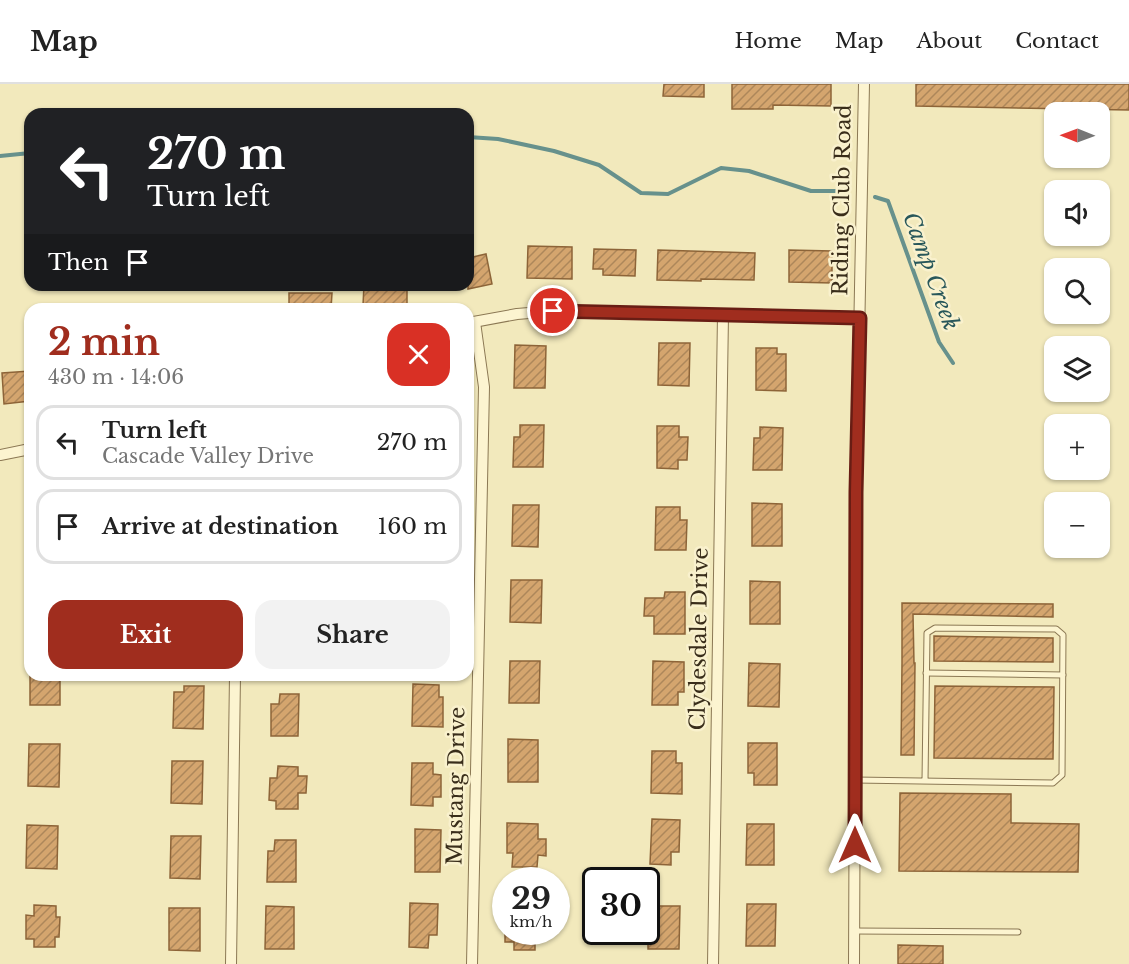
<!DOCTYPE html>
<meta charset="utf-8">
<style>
body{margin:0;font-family:"Libre Baskerville",serif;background:#f2f2f2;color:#222;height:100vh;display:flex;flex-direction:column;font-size:22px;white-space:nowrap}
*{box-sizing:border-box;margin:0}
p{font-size:20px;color:#767676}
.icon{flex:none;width:33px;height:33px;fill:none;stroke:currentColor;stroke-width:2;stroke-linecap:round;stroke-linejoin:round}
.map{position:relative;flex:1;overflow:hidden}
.details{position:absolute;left:24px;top:219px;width:450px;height:378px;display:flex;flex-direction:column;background:#fff;border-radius:18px;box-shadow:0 2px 4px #0004}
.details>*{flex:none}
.banner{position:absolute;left:24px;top:24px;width:450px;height:183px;border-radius:18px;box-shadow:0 2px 4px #0004;background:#202124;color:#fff;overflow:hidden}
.needle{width:39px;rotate:271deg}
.buttons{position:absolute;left:1044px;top:18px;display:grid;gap:12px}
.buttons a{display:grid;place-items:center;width:66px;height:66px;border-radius:12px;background:#fff;box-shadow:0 2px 4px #0004;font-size:30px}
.speed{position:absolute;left:492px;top:783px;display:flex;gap:12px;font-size:30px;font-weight:700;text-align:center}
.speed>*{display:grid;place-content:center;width:78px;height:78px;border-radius:50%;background:#fff;box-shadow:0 2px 4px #0004;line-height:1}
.speed small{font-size:15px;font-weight:400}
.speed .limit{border:3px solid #111;border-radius:9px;background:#fff;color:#111}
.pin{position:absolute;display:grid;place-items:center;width:51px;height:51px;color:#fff;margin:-26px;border:3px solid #fff;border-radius:50%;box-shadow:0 2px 6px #0007}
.me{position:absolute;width:66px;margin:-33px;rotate:0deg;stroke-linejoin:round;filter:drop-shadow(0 0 4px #0008)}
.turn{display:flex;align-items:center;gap:21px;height:126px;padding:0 24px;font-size:27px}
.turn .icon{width:78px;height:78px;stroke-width:2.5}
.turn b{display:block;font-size:42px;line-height:51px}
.then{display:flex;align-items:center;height:57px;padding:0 24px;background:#0003;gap:12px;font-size:22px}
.round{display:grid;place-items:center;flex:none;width:63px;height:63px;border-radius:18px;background:#f2f2f2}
.head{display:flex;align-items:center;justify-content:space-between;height:102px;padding:0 24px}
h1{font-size:36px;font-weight:800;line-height:45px;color:#a02d1e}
.primary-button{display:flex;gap:12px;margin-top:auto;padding:12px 24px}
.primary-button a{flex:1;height:69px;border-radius:18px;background:#a02d1e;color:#fff;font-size:24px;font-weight:800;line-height:69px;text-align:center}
.primary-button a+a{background:#f2f2f2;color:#222}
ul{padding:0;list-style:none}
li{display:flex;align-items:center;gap:18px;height:75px;margin:0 12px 9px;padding:0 12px;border:3px solid #e0e0e0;border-radius:18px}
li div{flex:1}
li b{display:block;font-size:22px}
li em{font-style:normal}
header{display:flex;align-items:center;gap:36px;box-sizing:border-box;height:84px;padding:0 30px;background:#fff;border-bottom:2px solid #e0e0e0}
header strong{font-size:28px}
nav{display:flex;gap:33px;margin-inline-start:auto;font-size:21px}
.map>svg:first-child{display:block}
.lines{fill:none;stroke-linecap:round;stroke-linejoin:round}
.stream{stroke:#67918c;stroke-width:4}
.building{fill:url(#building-hatch);stroke:#8d6438;stroke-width:1.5}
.service-casing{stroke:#8b7854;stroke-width:7}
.minor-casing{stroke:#8b7854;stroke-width:12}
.service{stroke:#fcf4d0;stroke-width:5}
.minor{stroke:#fcf4d0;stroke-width:10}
.route-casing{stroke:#681d14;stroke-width:15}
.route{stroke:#a02d1e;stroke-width:10}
.labels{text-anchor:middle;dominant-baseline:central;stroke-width:5;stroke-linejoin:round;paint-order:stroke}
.street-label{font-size:21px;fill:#392d1a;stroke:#f9f1cd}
.water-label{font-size:22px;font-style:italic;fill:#28575a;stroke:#f9f1cd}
</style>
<header>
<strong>Map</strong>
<nav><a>Home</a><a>Map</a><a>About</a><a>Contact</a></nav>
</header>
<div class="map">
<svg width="1129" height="880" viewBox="0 0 1129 880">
<defs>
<pattern id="building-hatch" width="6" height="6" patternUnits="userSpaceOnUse" patternTransform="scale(1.5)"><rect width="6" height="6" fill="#d4a56e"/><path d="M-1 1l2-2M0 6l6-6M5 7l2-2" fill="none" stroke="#ad875a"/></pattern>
</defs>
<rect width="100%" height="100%" fill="#f2e9bc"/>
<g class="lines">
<!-- stream -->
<g class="stream">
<polyline points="468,53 498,55 554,67 599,81 641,109 668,110 721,84 749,87 811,107 841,107"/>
<polyline points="0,72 30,69"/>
<polyline points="875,113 888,117 939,258 953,279"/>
</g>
</g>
<!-- building -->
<g class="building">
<polygon points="664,0 704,0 704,13 663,12"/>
<polygon points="732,0 831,0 831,22 773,21 773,25 732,25"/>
<polygon points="916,0 1129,0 1129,26 916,22"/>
<polygon points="528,162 572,163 572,195 527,194"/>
<polygon points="594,165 636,166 635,192 603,191 603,185 593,185"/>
<polygon points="658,166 755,169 754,196 701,195 701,197 657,196"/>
<polygon points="789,166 832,167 832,199 789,198"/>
<polygon points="486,170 492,200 468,205 468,174"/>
<polygon points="364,201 407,201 407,221 363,221"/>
<polygon points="289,209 332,209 331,225 289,225"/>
<polygon points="659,259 690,259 689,302 658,301"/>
<polygon points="515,261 546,262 545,304 514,304"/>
<polygon points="756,264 777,264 777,270 786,270 786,307 756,306"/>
<polygon points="30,287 30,317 4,320 2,289"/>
<polygon points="520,341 544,341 543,383 513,383 514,353 520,353"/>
<polygon points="657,342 679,342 679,353 688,353 687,376 678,376 678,385 657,384"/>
<polygon points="760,343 783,344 782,386 753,386 754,354 760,354"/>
<polygon points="752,419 782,420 782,462 752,462"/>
<polygon points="513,421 539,421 538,463 512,462"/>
<polygon points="656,423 680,423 680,436 687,436 686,466 655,466"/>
<polygon points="511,496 542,496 541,539 510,538"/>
<polygon points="750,497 780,498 780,540 750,540"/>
<polygon points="665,508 685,508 685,550 654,550 654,532 644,532 645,514 664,514"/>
<polygon points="902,519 1053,520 1053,533 913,530 914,579 915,579 914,671 901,671 902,579"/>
<polygon points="934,552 1053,554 1053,578 934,577"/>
<polygon points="510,577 540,577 539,619 509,619"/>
<polygon points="653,577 684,578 684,608 678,608 678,621 652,621"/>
<polygon points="749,579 780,580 779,623 748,622"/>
<rect x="30" y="591" width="30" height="30"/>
<polygon points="413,600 439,601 439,613 443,613 443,643 412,642"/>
<polygon points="184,602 204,602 203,645 173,644 174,608 184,608"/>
<polygon points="935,602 1054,603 1053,675 934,674"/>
<polygon points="280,610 299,610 298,652 271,652 271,620 279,620"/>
<polygon points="508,655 538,656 538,698 508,698"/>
<polygon points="748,659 777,659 777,701 754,701 754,689 748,689"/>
<polygon points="29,660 60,660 59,703 28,702"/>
<polygon points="652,667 676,667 676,679 682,679 682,710 651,709"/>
<polygon points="172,677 203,677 202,720 171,719"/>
<polygon points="412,679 433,679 433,690 441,691 441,713 433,713 433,722 411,721"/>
<polygon points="278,682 298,683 298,692 307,692 306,709 298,709 298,725 276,725 276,717 269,716 270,694 277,694"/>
<polygon points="900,709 1011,710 1011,739 1079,740 1078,788 899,787"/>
<polygon points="652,735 680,736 679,768 671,768 671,781 650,780"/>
<polygon points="507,739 538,740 538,755 546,755 546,772 538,771 537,783 512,783 513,769 507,769"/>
<polygon points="747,740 774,740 774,781 746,781"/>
<polygon points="27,741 58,742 57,785 26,784"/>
<polygon points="415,745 441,746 440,788 415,788"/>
<polygon points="171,752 201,752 200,795 170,794"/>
<polygon points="275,756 296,756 296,798 267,798 268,767 274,767"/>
<polygon points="410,819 438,820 437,851 429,851 428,864 409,863"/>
<polygon points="747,820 776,820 775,862 746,862"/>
<polygon points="34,821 56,822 56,833 60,833 59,853 55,853 55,863 34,863 34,855 26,855 26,831 34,832"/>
<polygon points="266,822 294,823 294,865 265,865"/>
<polygon points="648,822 680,822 679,865 648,865"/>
<polygon points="169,824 200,824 200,867 169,866"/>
<polygon points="505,848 535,848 535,866 514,866 514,858 505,858"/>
<polygon points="898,861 943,862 943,880 898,880"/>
</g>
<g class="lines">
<!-- service casing -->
<g class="service-casing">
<g id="service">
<polyline points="926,589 1063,591"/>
<polyline points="855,696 1053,699 1062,691 1063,551 1056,545 935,544 927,549 925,697"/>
<polyline points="854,847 1018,848"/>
</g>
</g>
<!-- minor casing -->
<g class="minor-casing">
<g id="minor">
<polyline points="468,239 517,230 553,227 860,234"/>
<polyline points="0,371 30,365"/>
<polyline points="231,880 235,591"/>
<polyline points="472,880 484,303 475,238"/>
<polyline points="713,880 723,231"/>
<polyline points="854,880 856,408 864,0"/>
</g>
</g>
<!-- service -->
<use href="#service" class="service"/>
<!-- minor -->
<use href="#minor" class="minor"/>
</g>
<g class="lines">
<!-- route casing -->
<g class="route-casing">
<polyline id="route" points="553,227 860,234 856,408 855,761"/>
</g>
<!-- route -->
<use href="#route" class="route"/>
</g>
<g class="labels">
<!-- street labels -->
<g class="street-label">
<text transform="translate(842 116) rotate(-89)">Riding Club Road</text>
<text transform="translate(699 555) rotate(-89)">Clydesdale Drive</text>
<text transform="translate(456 702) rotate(-89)">Mustang Drive</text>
</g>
<!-- water labels -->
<g class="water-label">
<text transform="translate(931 187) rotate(70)">Camp Creek</text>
</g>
</g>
</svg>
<div class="buttons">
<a><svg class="needle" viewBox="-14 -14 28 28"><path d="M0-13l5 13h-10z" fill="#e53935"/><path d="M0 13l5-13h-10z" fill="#767676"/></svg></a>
<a><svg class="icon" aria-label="sound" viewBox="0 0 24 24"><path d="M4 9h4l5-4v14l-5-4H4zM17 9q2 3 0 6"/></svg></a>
<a><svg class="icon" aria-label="search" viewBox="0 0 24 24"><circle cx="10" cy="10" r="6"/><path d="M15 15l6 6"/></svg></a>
<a><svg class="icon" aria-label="layers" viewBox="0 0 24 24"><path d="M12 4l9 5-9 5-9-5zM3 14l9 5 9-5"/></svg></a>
<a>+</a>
<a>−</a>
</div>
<div class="speed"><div>29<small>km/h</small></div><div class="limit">30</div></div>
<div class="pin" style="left:553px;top:227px;background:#d93025"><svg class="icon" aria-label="arrive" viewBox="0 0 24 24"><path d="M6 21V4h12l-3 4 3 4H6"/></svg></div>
<svg class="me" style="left:855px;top:761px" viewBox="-20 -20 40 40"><path d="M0-17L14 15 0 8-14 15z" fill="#a02d1e" stroke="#fff" stroke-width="4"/></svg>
<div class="banner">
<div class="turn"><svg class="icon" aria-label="left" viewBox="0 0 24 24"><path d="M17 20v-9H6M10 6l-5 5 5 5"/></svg><div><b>270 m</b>Turn left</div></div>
<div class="then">Then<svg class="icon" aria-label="arrive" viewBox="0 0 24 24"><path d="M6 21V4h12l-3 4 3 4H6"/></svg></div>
</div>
<section class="details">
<div class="head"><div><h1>2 min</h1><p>430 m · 14:06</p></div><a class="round" style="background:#d93025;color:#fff"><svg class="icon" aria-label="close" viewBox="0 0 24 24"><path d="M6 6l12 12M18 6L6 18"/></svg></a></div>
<ul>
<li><svg class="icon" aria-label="left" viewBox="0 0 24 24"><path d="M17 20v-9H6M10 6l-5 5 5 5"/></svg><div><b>Turn left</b><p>Cascade Valley Drive</p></div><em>270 m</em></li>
<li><svg class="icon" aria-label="arrive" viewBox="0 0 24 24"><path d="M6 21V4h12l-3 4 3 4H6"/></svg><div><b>Arrive at destination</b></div><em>160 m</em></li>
</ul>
<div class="primary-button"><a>Exit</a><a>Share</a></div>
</section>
</div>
